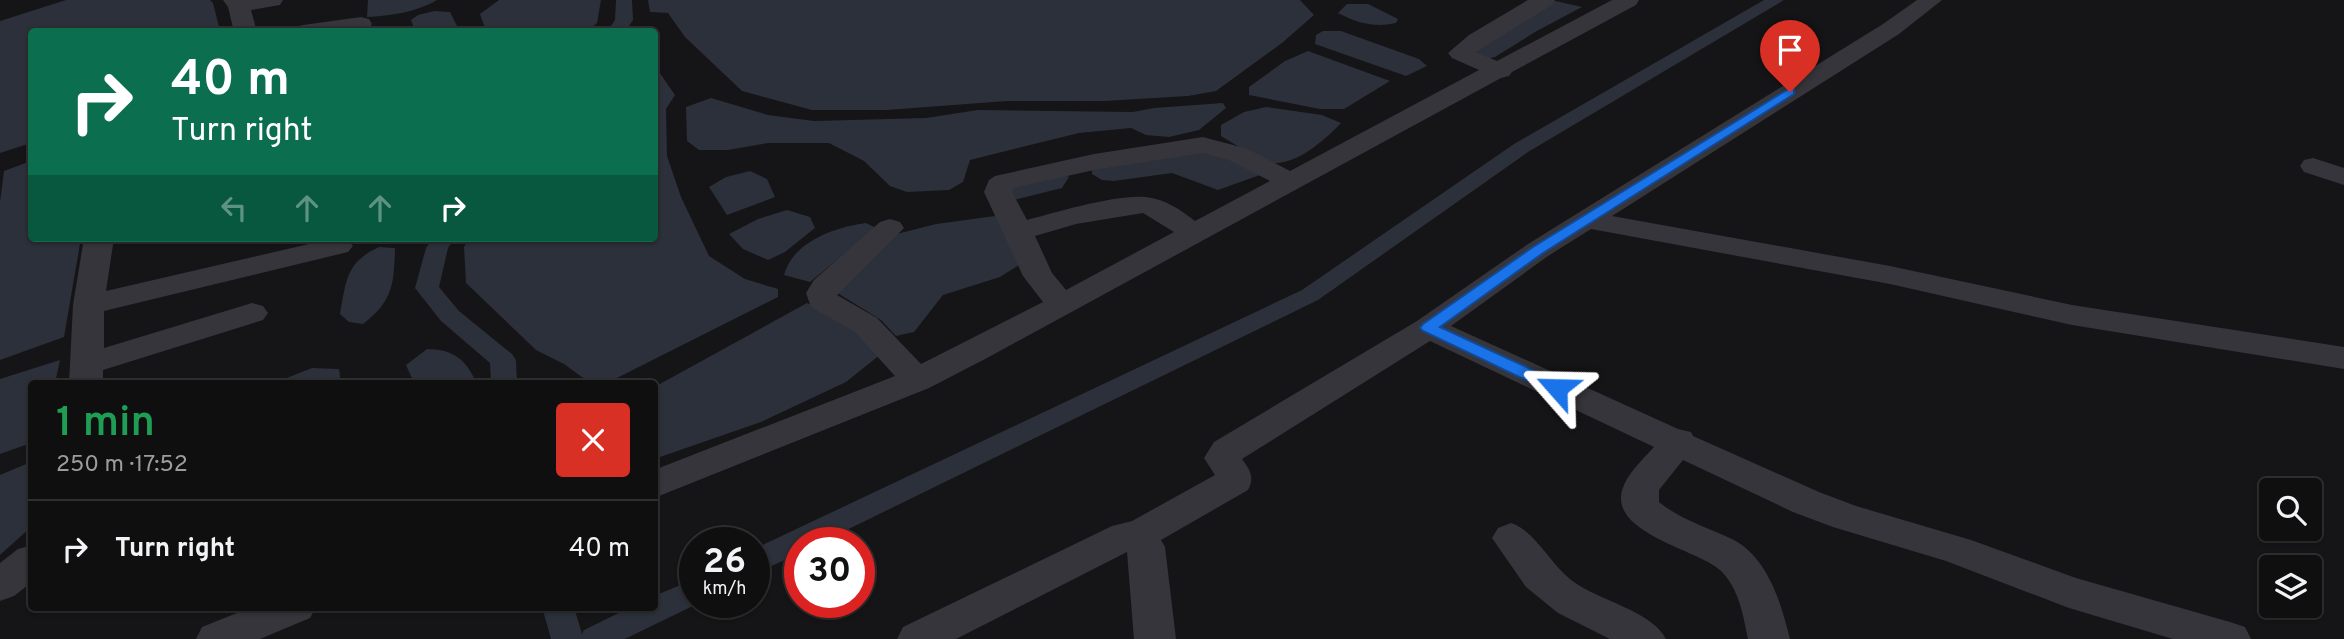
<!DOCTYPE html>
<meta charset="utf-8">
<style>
body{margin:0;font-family:Overpass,sans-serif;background:#191819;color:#f1f3f6;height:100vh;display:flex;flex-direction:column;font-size:26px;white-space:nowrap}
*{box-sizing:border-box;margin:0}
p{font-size:23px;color:#9c9c9f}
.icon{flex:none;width:38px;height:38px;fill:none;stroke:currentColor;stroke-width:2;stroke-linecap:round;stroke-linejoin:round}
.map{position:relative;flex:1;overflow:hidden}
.side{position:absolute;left:28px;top:380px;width:630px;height:231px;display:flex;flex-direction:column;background:#100f10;border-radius:7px;box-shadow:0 2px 5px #0004,0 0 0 2px #302f30}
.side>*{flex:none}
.guide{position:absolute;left:28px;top:28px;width:630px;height:214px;border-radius:7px;box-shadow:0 2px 5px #0004,0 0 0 2px #302f30;background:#0b6e4f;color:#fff;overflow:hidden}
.buttons{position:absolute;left:2259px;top:478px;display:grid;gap:14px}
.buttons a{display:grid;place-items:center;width:63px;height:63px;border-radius:7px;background:#100f10;box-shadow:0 2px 5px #0004,0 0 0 2px #302f30;font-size:35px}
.speed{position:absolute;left:679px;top:527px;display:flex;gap:14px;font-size:35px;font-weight:700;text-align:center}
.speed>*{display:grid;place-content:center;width:91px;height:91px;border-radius:50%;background:#100f10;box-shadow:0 2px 5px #0004,0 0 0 2px #302f30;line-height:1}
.speed small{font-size:18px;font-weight:400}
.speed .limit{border:10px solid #d22;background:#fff;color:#111}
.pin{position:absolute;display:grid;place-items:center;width:60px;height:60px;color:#fff;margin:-72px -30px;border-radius:50% 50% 50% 0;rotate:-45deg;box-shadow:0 0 7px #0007}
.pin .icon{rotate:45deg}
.me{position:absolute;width:77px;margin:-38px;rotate:295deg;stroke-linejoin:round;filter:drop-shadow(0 0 5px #0008)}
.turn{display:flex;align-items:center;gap:24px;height:147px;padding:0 28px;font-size:32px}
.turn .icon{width:91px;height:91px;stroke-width:2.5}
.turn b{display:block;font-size:49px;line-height:60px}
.lanes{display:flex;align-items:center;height:66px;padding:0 28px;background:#0003;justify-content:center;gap:35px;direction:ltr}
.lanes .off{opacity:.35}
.round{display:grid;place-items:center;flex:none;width:74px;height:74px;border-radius:7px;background:#191819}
.head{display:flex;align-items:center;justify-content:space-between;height:119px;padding:0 28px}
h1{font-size:42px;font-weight:600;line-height:52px;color:#1e9e55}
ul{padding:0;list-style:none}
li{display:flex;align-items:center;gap:21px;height:98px;padding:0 28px;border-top:2px solid #302f30}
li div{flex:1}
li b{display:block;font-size:26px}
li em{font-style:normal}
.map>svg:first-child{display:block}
.water{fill:#2b303a}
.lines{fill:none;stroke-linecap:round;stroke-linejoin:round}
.canal{fill:#2b303a;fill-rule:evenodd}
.minor{fill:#36353b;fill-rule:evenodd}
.route{fill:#1a73e8;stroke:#114b97;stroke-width:2}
</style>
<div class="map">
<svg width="2344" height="639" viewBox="0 0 2344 639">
<rect width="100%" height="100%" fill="#151416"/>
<!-- water -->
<g class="water">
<polygon points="66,0 210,0 213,3 220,31 32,32 31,143 0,153 0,21"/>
<path d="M368,0H437C417,12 390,16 367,17Z"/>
<polygon points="499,0 601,0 597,23 587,31 486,31 480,14"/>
<polygon points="648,0 1300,0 1314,15 1282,43 1216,91 1188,96 1105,101 1007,101 887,110 812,110 742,91 685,37 668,13 650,12"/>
<polygon points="1551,0 1582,7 1535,32 1495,57 1486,59 1472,49"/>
<path d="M1347,4H1368L1398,19L1396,23C1374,28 1357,23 1338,13Z"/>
<polygon points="434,11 450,12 457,26 456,31 415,31 411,20 418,15"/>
<polygon points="1323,31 1341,31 1419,59 1427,66 1406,76 1315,44 1316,35"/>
<polygon points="1308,51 1390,81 1344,109 1320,109 1249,95 1249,87 1285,61"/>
<polygon points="655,66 675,95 666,109 667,156 681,197 709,256 745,279 778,289 778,297 607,383 590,383 564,364 536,350 466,283 464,247 469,238 654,238"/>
<polygon points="711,98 768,115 814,121 926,118 978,110 1133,112 1154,108 1223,103 1226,108 1199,130 1169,137 1146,135 1131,128 1079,133 970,160 963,182 949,190 907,192 890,186 864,161 829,143 768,143 728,150 699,150 687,141 686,107"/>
<path d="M1266,107L1322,115L1341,123C1325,140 1291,171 1265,161C1250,155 1235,144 1221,136V125L1244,112Z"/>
<polygon points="1201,147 1226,154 1260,175 1218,190 1172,173 1114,181 1102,180 1092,174 1092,166"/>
<polygon points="31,161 32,238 81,238 64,337 0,360 0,202 4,171"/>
<polygon points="750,171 767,179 775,197 727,215 709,187 726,177"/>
<polygon points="1060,172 1069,177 1062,188 1010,201 1012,182"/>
<polygon points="787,210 810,217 815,228 785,252 768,260 743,249 729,234 758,219"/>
<polygon points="995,216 1011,226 1019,265 1000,277 943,295 914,332 896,336 881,320 831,289 881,238 936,224"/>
<path d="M866,223L876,228L810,282L784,275C793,241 836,227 866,223Z"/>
<path d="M379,247L395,248C394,284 393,301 363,324L349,322L340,314C346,281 346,262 379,247Z"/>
<polygon points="807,303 860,322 886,350 846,382 761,422 660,457 655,456 654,400 658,385"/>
<path d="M427,349C453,349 467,360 476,383H414L406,365Z"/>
<polygon points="60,360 55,383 32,383 31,443 0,454 0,379"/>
<polygon points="312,368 339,369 341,383 274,383"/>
<polygon points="31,462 31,527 0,555 0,475"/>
</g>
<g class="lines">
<!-- canal -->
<g class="canal">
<polygon points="616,0 632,0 633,20 625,32 607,32 615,20"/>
<polygon points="1764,0 1784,0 1528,152 1318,300 822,542 800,542 800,553 754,574 754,549 1302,290 1514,144"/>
<polygon points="433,238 455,238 448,248 439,287 459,311 512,354 516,360 517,383 491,383 490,363 441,321 415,288 426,248"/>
<polygon points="695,579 695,602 701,602 625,639 551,639 542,607 574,607 582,634 584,630 631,607 654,607 654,596"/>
</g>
<!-- minor -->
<g class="minor">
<polygon points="223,0 283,0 280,5 251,10 257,32 234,32 228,7"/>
<path d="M1528,0H1555L1552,5L1476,52L1497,61L1612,0H1639L1636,5L1512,72L1509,76L1501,78L987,358L929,388L654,498V470L895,376L855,332L811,307L806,293L814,280L880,222L890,219L900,222L904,228L837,295L877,318L921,364L1043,302L1023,276L984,192L989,180L995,176L1094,154L1203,137L1248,149L1290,171L1479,70L1452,58L1448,53L1469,35ZM1203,153L1229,160L1270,181L1195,221C1181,210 1165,199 1146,197C1117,194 1056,212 1027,220L1012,192L1014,188L1094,170ZM1143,213L1174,232L1066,290L1052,273L1035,236L1076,224Z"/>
<path d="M1917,0H1942L1899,34L1612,216L1890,266L2072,305L2344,347V369L2072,325L1890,284L1591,229L1548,256L1451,326L1678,429L1691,432L1693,436L1819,492L1856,506L1971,540L2076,578L2230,622L2245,627L2251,639H2173L2069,608L1946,561L1833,527L1793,512L1683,460L1659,490V502C1681,520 1707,527 1732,539C1768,557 1781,603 1790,639H1748C1743,615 1739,588 1720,570C1697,549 1603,532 1624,485C1630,471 1644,458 1654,447L1430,341L1242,459C1250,470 1255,477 1248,490L1161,540L1165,547L1176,639H1134L1127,552L956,639H897L903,627L1112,526L1132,521L1215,475L1204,458L1214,442L1417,321L1528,244L1883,24Z"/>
<polygon points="361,17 369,19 372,24 369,29 356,32 292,32 295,27 303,25"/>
<polygon points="2313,158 2344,168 2344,185 2304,172 2300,166 2304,160"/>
<polygon points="84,238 114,238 106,291 335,238 348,240 353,246 348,252 104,311 104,348 252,303 263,306 268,313 263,320 103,370 103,383 69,383 73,305"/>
<path d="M1511,523C1536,531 1551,566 1574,582C1600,601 1652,611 1666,639H1610L1558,613L1526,587L1492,538L1498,528Z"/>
<polygon points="32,545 32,582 14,596 0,601 0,563 18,549"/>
<polygon points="252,607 316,607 310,618 260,639 196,639 202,627"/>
</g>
</g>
<!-- route -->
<polygon class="route" points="1790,88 1794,89 1794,94 1543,253 1440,327 1563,384 1565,388 1563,392 1551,392 1423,331 1420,328 1423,324 1533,247"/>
</svg>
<div class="buttons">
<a><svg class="icon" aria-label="search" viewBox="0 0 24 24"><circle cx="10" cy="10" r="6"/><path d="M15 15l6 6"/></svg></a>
<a><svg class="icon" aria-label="layers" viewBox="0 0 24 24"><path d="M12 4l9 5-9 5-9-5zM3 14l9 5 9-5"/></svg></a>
</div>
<div class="speed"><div>26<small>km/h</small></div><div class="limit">30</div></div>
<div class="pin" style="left:1790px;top:92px;background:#d93025"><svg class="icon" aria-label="arrive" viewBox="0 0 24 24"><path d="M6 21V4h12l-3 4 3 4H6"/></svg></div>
<svg class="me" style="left:1557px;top:388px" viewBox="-20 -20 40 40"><path d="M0-17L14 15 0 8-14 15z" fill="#1a73e8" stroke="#fff" stroke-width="4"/></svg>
<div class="guide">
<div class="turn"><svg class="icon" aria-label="right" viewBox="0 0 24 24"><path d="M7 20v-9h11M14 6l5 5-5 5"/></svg><div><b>40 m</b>Turn right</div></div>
<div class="lanes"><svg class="icon off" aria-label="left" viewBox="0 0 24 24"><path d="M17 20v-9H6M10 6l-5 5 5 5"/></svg><svg class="icon off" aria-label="ahead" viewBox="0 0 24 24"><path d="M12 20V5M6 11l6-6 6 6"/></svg><svg class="icon off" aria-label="ahead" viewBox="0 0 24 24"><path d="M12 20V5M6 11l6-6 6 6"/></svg><svg class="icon" aria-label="right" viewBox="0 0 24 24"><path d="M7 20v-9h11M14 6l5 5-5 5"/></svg></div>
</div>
<section class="side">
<div class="head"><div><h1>1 min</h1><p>250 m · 17:52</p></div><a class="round" style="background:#d93025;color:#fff"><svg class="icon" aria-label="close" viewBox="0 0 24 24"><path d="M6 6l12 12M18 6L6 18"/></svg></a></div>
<ul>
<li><svg class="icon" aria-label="right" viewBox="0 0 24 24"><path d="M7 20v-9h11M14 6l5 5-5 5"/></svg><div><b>Turn right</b></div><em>40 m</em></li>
</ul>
</section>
</div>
